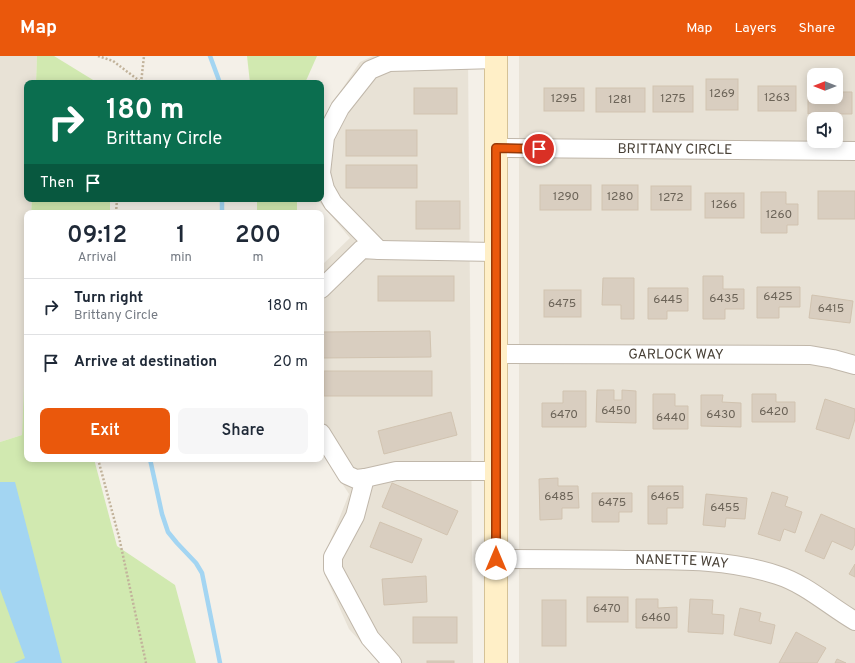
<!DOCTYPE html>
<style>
body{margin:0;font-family:Overpass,sans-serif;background:#f6f6f7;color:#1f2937;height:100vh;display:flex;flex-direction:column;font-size:15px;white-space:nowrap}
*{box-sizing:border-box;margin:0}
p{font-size:13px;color:#747a83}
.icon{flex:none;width:22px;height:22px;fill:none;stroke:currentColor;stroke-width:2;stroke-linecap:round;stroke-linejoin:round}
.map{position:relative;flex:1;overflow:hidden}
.sheet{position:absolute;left:24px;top:154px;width:300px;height:252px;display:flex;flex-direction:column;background:#fff;border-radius:8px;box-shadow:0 2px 10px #0003}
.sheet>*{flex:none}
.top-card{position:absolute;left:24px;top:24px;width:300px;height:122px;border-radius:8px;box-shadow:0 2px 10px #0003;background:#0b6e4f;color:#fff;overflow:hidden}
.needle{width:26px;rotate:270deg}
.controls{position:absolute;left:807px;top:12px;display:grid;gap:8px}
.controls a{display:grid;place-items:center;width:36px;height:36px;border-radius:8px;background:#fff;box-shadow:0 2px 10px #0003;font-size:20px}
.pin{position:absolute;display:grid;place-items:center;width:34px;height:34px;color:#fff;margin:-17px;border:2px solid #fff;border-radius:50%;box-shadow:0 1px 4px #0007}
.me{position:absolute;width:44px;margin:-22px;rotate:0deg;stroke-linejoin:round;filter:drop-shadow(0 0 3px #0008)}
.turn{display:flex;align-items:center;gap:14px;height:84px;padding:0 16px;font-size:18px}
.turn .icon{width:52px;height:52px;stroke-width:2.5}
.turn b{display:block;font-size:28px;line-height:34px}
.then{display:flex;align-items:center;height:38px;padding:0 16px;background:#0003;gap:8px;font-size:15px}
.eta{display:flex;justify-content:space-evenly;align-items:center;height:68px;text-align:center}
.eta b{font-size:24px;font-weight:600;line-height:28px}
.cta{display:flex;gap:8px;margin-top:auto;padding:8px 16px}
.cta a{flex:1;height:46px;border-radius:8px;background:#ea580c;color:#fff;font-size:16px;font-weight:600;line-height:46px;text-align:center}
.cta a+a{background:#f6f6f7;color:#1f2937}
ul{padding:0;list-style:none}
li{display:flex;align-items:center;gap:12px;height:56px;padding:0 16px;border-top:1px solid #e0e1e3}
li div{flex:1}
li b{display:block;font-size:15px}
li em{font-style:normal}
header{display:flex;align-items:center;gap:24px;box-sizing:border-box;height:56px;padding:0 20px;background:#ea580c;color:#fff}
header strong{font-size:19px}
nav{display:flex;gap:22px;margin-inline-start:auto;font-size:14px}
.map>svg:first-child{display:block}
.residential{fill:#e8e2d6;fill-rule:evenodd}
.green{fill:#d1e9b0}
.water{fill:#a3d5f2}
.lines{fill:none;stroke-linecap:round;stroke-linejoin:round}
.stream{stroke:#a3d5f2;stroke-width:4.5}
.building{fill:#d9cec0;stroke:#d1c3b0}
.street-casing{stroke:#c0b7aa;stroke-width:20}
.secondary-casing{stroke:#d5c297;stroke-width:24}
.path{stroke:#c2b39b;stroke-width:2.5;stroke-dasharray:2 2;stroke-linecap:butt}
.street{stroke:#fff;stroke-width:18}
.secondary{stroke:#ffefc7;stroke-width:22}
.route-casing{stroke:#983908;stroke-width:10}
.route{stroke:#ea580c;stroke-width:7}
.labels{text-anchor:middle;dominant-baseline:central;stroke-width:4;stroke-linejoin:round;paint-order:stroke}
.number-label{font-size:12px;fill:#6c6458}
.street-label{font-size:14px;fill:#484036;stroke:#fff}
</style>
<header>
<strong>Map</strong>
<nav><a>Map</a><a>Layers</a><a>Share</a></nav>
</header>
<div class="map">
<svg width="855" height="607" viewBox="0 0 855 607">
<rect width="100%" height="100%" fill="#f4f0e8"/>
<!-- residential -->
<g class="residential">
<polygon points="0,0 37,0 36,27 27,27 27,143 32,143 31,157 27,157 27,255 22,379 0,386"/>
<polygon points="373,0 468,0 473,607 380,607 349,573 324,517 327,493 349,438 321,395 321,210 350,182 317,143 321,143 321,65 360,6"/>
<path d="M519,0H855V607H519ZM814,19H836V41H814ZM814,63H836V85H814Z"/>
</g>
<!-- green -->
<g class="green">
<polygon points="37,0 54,0 98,27 36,27"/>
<polygon points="247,0 317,0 305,27 250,27"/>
<polygon points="32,143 110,143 110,157 31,157"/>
<rect x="257" y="143" width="40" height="14"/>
<polygon points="27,255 27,403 94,403 117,490 175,529 196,607 0,607 0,386 22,379"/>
</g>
<!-- water -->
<polygon class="water" points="0,426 15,426 62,607 14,607 25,602 0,533"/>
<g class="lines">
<!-- stream -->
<g class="stream">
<polyline points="210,0 220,27"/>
<polyline points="222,143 222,157"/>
<polyline points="150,403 162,458 168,476 177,487 196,507 202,517 220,607"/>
</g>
</g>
<!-- building -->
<g class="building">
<rect x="706" y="23" width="32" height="31"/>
<polygon points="808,23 814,23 814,41 836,41 836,36 852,36 852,58 808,58"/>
<rect x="653" y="30" width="40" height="26"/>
<rect x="758" y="30" width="38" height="25"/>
<rect x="414" y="32" width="43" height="26"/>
<rect x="544" y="32" width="40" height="23"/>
<rect x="596" y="32" width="49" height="24"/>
<rect x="346" y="74" width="71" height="26"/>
<rect x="346" y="109" width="71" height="23"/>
<rect x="540" y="129" width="51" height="25"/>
<rect x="602" y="129" width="36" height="25"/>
<rect x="651" y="130" width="40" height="24"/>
<rect x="818" y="135" width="37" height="28"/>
<polygon points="761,136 786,136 786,148 798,148 798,169 787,169 787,177 761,177"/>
<rect x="705" y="137" width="39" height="25"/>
<rect x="416" y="145" width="44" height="28"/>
<rect x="378" y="220" width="76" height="25"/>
<polygon points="703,220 723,220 723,233 744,233 744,253 725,253 725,263 703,263"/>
<polygon points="603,222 634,222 634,263 621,263 621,249 602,249"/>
<polygon points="757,231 800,231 800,251 779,251 779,262 757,262"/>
<polygon points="648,232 688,232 688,255 667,255 667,263 648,263"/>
<rect x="544" y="234" width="37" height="27"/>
<polygon points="812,239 853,245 850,267 809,262"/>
<polygon points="430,275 431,301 321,302 321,276"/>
<rect x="324" y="315" width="108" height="25"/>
<polygon points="597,334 614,334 614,344 622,344 622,334 636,335 636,367 596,366"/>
<polygon points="563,335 586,335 586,371 542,371 542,347 563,347"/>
<polygon points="653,338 675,338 675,350 688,350 688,373 653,373"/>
<polygon points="752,338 776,338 776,346 795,346 795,366 752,366"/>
<polygon points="701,339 723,339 722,346 741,347 741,371 701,370"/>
<polygon points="825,343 855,353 855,363 849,383 816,373"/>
<polygon points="451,356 457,379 384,398 378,375"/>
<polygon points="558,422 558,430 578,430 579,452 562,452 562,463 540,464 539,423"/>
<polygon points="392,427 458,455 447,479 382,451"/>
<polygon points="648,430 683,430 683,452 667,452 667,468 648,468"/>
<polygon points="772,436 788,441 785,450 802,456 795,477 784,473 780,485 758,478"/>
<polygon points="592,437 632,437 632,456 619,456 619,466 592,466"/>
<polygon points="706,438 747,442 745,463 726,462 725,471 703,469"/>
<polygon points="821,458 855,473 855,488 852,494 832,485 824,503 805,495"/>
<polygon points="380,466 422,483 412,507 370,491"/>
<polygon points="855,508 855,521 849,518"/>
<polygon points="426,520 427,546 384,549 382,523"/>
<rect x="587" y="541" width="41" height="25"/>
<polygon points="636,543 658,543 658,552 677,551 677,572 636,572"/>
<polygon points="690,543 713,544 712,558 724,559 723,578 688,576"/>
<rect x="542" y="544" width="24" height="46"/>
<polygon points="740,552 761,557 759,565 775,569 771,588 734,579"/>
<rect x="413" y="561" width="44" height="26"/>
<polygon points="796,576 826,592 817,607 779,607"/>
<polygon points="837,603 846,607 835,607"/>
<rect x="427" y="605" width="27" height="2"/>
</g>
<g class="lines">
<!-- street casing -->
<g class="street-casing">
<g id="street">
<path id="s1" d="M496,92L855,95"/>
<polyline points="379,194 496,196"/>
<polyline points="321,233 362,193 379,194 333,147 325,133 321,117 325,81 340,52 370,14 389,6 496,3"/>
<path id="s2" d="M496,298L810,299L833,303L855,309"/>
<polyline points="321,377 347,419 356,423 365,422 355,460 333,501 333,513 370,582 392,607"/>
<polyline points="365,422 396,415 496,415"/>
<path id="s3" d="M496,503C539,503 583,503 626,504C677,504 728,503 777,519C806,528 829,550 855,565"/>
</g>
</g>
<!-- secondary casing -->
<g class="secondary-casing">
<polyline id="secondary" points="496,0 496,607"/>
</g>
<!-- path -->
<g class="path">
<polyline points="98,0 113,5 141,26"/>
<polyline points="141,27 144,0"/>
<polyline points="116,157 117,143"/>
<polyline points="98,403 119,481 146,607"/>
</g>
<!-- street -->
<use href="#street" class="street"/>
<!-- secondary -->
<use href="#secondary" class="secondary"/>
</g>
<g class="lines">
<!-- route casing -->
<g class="route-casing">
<polyline id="route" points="496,503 496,92 539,93"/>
</g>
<!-- route -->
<use href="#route" class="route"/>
</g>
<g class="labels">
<!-- number labels -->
<g class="number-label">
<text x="722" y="38">1269</text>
<text x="777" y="42">1263</text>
<text x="564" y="43">1295</text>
<text x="673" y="43">1275</text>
<text x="620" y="44">1281</text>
<text x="566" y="141">1290</text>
<text x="620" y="141">1280</text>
<text x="671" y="142">1272</text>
<text x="724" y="149">1266</text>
<text x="779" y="159">1260</text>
<text x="778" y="241">6425</text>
<text x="724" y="243">6435</text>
<text x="668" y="244">6445</text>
<text x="562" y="248">6475</text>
<text x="831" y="253">6415</text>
<text x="616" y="355">6450</text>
<text x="774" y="356">6420</text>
<text x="564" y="359">6470</text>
<text x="721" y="359">6430</text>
<text x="671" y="362">6440</text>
<text x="559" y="441">6485</text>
<text x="665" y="441">6465</text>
<text x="612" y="447">6475</text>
<text x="725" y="452">6455</text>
<text x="607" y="553">6470</text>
<text x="656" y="562">6460</text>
</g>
<!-- street labels -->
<g class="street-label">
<text stroke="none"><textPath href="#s1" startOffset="179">BRITTANY CIRCLE</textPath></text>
<text stroke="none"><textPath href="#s2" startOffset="180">GARLOCK WAY</textPath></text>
<text stroke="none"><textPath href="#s3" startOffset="186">NANETTE WAY</textPath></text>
</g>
</g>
</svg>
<div class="controls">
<a><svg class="needle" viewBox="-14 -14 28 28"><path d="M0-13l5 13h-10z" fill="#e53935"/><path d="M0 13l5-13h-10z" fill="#747a83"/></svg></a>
<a><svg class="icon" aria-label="sound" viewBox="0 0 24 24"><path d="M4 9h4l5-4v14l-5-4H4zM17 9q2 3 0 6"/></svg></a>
</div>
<div class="pin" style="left:539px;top:93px;background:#d93025"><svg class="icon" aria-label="arrive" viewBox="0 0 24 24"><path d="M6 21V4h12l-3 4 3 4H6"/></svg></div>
<svg class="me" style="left:496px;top:503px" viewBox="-20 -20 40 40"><circle r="19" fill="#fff"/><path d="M0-13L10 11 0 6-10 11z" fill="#ea580c"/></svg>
<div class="top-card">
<div class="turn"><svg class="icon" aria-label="right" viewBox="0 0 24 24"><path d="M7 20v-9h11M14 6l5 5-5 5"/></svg><div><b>180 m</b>Brittany Circle</div></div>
<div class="then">Then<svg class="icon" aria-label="arrive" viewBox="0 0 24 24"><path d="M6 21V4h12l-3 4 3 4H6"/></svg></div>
</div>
<section class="sheet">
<div class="eta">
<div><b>09:12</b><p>Arrival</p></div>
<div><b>1</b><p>min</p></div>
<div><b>200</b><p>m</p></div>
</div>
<ul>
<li><svg class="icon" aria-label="right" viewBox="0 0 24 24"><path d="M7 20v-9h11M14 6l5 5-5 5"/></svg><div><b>Turn right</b><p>Brittany Circle</p></div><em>180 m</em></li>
<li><svg class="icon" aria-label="arrive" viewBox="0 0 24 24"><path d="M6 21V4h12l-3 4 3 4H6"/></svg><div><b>Arrive at destination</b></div><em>20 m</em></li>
</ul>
<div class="cta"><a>Exit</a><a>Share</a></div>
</section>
</div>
